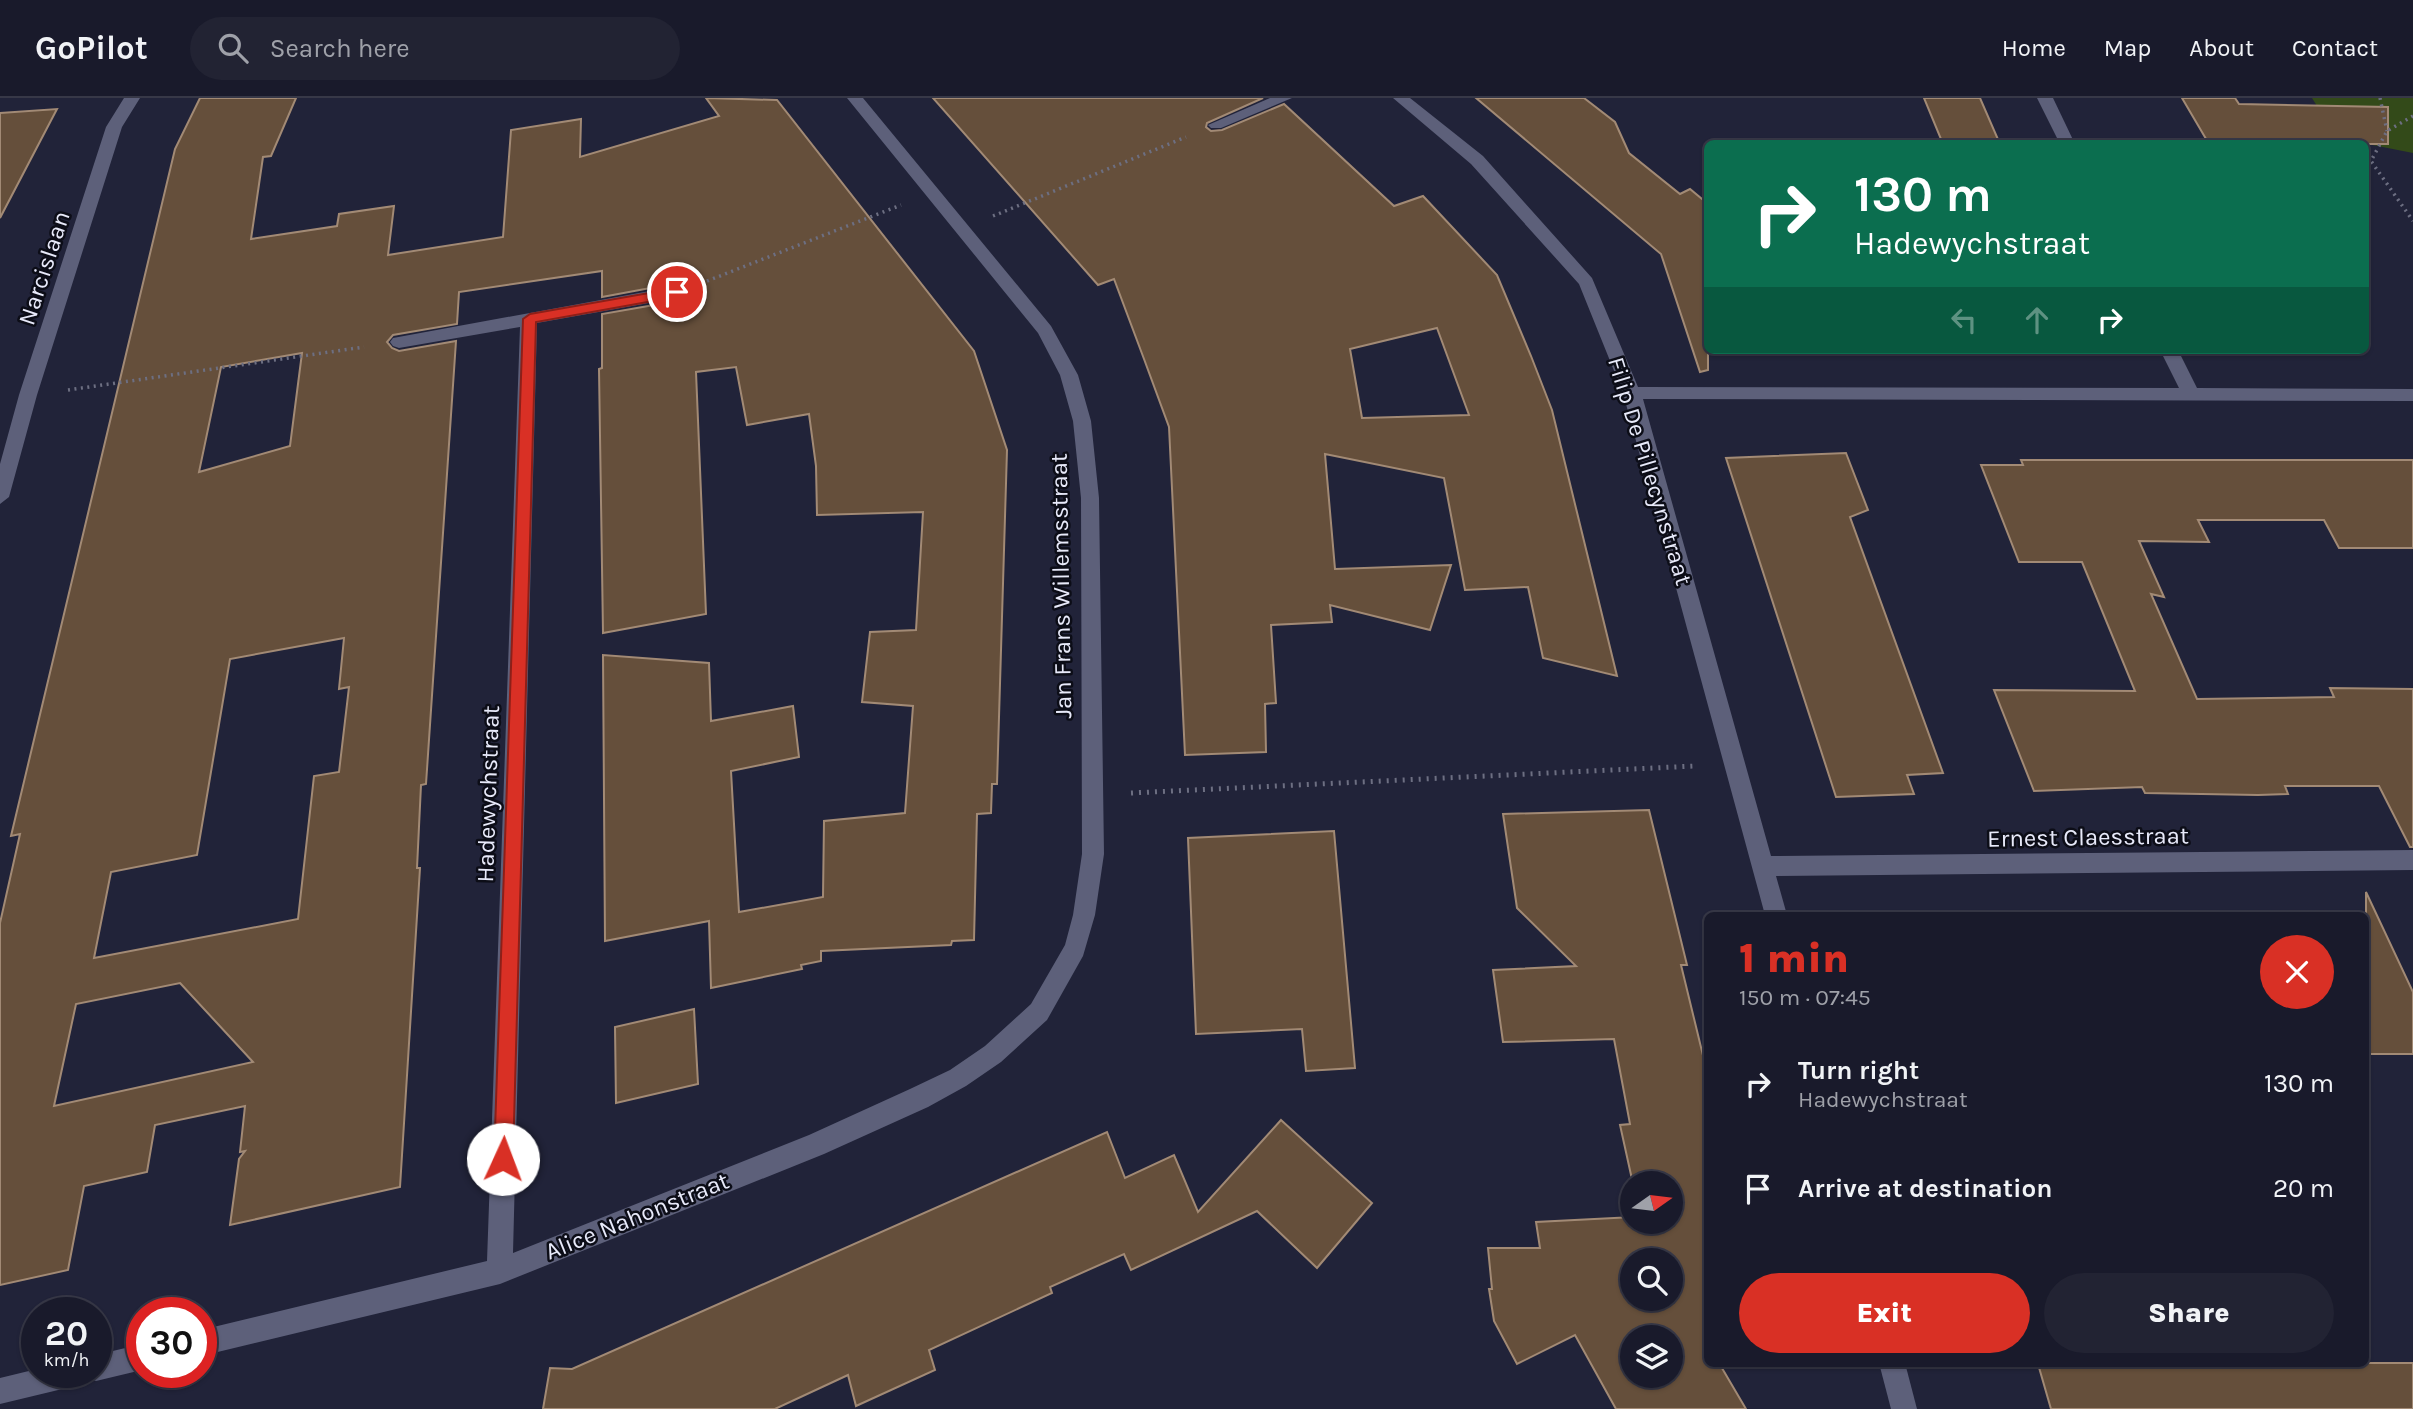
<!DOCTYPE html>
<meta charset="utf-8">
<style>
body{margin:0;font-family:Karla,sans-serif;background:#222333;color:#f1f3f6;height:100vh;display:flex;flex-direction:column;font-size:26px;white-space:nowrap}
*{box-sizing:border-box;margin:0}
p{font-size:23px;color:#9fa1a9}
.icon{flex:none;width:38px;height:38px;fill:none;stroke:currentColor;stroke-width:2;stroke-linecap:round;stroke-linejoin:round}
.map{position:relative;flex:1;overflow:hidden}
.sheet{position:absolute;left:1704px;top:814px;width:665px;height:455px;display:flex;flex-direction:column;background:#191a2b;border-radius:10px;box-shadow:0 2px 5px #0004,0 0 0 2px #373847}
.sheet>*{flex:none}
.guide{position:absolute;left:1704px;top:42px;width:665px;height:214px;border-radius:10px;box-shadow:0 2px 5px #0004,0 0 0 2px #373847;background:#0b6e4f;color:#fff;overflow:hidden}
.needle{width:46px;rotate:76deg}
.controls{position:absolute;left:1620px;top:1073px;display:grid;gap:14px}
.controls a{display:grid;place-items:center;width:63px;height:63px;border-radius:50%;background:#191a2b;box-shadow:0 2px 5px #0004,0 0 0 2px #373847;font-size:35px}
.speed{position:absolute;left:21px;top:1199px;display:flex;gap:14px;font-size:35px;font-weight:700;text-align:center}
.speed>*{display:grid;place-content:center;width:91px;height:91px;border-radius:50%;background:#191a2b;box-shadow:0 2px 5px #0004,0 0 0 2px #373847;line-height:1}
.speed small{font-size:18px;font-weight:400}
.speed .limit{border:10px solid #d22;background:#fff;color:#111}
.pin{position:absolute;display:grid;place-items:center;width:60px;height:60px;color:#fff;margin:-30px;border:4px solid #fff;border-radius:50%;box-shadow:0 2px 7px #0007}
.me{position:absolute;width:77px;margin:-38px;rotate:2deg;stroke-linejoin:round;filter:drop-shadow(0 0 5px #0008)}
.turn{display:flex;align-items:center;gap:24px;height:147px;padding:0 35px;font-size:32px}
.turn .icon{width:91px;height:91px;stroke-width:2.5}
.turn b{display:block;font-size:49px;line-height:60px}
.lanes{display:flex;align-items:center;height:66px;padding:0 35px;background:#0003;justify-content:center;gap:35px;direction:ltr}
.lanes .off{opacity:.35}
.round{display:grid;place-items:center;flex:none;width:74px;height:74px;border-radius:37px;background:#222333}
.headline{display:flex;align-items:center;justify-content:space-between;height:119px;padding:0 35px}
h1{font-size:42px;font-weight:800;line-height:52px;color:#d93025}
.cta{display:flex;gap:14px;margin-top:auto;padding:14px 35px}
.cta a{flex:1;height:80px;border-radius:42px;background:#d93025;color:#fff;font-size:28px;font-weight:800;line-height:80px;text-align:center}
.cta a+a{background:#222333;color:#f1f3f6}
ul{padding:0;list-style:none}
li{display:flex;align-items:center;gap:21px;height:105px;padding:0 35px}
li div{flex:1}
li b{display:block;font-size:26px}
li em{font-style:normal}
header{display:flex;align-items:center;gap:42px;box-sizing:border-box;height:98px;padding:0 35px;background:#191a2b;border-bottom:2px solid #373847}
header strong{font-size:33px}
nav{display:flex;gap:38px;margin-inline-start:auto;font-size:24px}
.search{width:490px;height:63px;background:#222333;display:flex;align-items:center;gap:18px;box-sizing:border-box;padding:0 24px;border-radius:38px;color:#9fa1a9;font-size:26px}
.map>svg:first-child{display:block}
.green{fill:#334a19}
.building{fill:#654f3b;stroke:#a28a75;stroke-width:2;fill-rule:evenodd}
.lines{fill:none;stroke-linecap:round;stroke-linejoin:round}
.path-far1{stroke:#6d6f82;stroke-width:3.5;stroke-dasharray:2 4.5;stroke-linecap:butt}
.path{stroke:#6d6f82;stroke-width:5;stroke-dasharray:2 6;stroke-linecap:butt}
.minor{fill:#5d607a;fill-rule:evenodd}
.route{fill:#d93025;stroke:#8d1f18;stroke-width:2}
.labels{text-anchor:middle;dominant-baseline:central;stroke-width:5;stroke-linejoin:round;paint-order:stroke}
.street-label{font-size:24px;fill:#e8eafa;stroke:#0c0d17}
</style>
<header>
<strong>GoPilot</strong>
<div class="search"><svg class="icon" aria-label="search" viewBox="0 0 24 24"><circle cx="10" cy="10" r="6"/><path d="M15 15l6 6"/></svg>Search here</div>
<nav><a>Home</a><a>Map</a><a>About</a><a>Contact</a></nav>
</header>
<div class="map">
<svg width="2413" height="1311" viewBox="0 0 2413 1311">
<rect width="100%" height="100%" fill="#212339"/>
<!-- green -->
<polygon class="green" points="2312,0 2413,0 2413,55 2337,40"/>
<!-- building -->
<g class="building">
<path d="M200,0H296L271,58L263,59L251,141L337,128L339,116L394,108L388,157L503,139L511,32L581,21L580,59L719,18L706,0L777,2L974,253L1007,352L997,686H992L991,715L977,716L974,842L952,843L951,847L821,853V863L801,867L802,871L711,890L709,823L605,843L603,557L709,565L711,623L793,608L799,659L731,673L739,814L823,799L824,723L905,715L913,608L862,604L870,534L916,532L923,414L817,417L816,368L809,316L747,327L736,269L696,274L706,516L603,535L599,271L602,270V216L677,203L688,194L677,185L602,199V173L459,194L457,226L393,237L387,244L392,250L399,253L456,243L426,686L421,687L417,770H420L400,1089L230,1127L239,1061L245,1053L240,1054L245,1008L155,1027L147,1074L84,1088L68,1172L0,1187V825L20,736L11,738L175,51ZM302,255L290,348L199,374L221,269ZM344,540L339,591L349,589L339,674L314,678L298,821L94,860L111,774L197,757L230,561ZM180,885L253,964L54,1008L76,906Z"/>
<path d="M933,0H1263L1207,25L1206,29L1211,33L1222,32L1284,6L1394,108L1423,98L1497,177L1531,258L1552,312L1617,578L1543,560L1528,489L1465,492L1444,380L1325,356L1335,471L1451,467L1430,532L1330,507L1332,524L1271,527L1276,605L1265,606L1266,654L1185,657L1169,329L1144,261L1114,181L1098,187ZM1437,230L1469,317L1362,320L1350,251Z"/>
<polygon points="1476,0 1584,0 1615,24 1629,55 1680,96 1690,91 1708,106 1708,272 1700,274 1661,156"/>
<polygon points="1924,0 1980,0 2000,46 1943,46"/>
<polygon points="2182,0 2235,0 2239,6 2388,9 2388,46 2209,46"/>
<polygon points="57,11 0,120 0,15"/>
<polygon points="1846,355 1868,412 1850,419 1943,675 1907,677 1914,696 1836,699 1726,360"/>
<polygon points="2021,362 2413,362 2413,450 2339,450 2324,422 2198,422 2209,444 2139,443 2164,499 2151,496 2197,601 2334,599 2330,590 2413,591 2413,749 2410,749 2379,688 2285,688 2288,696 2258,697 2145,695 2142,689 2034,693 1994,592 2135,593 2082,464 2019,464 1981,367 2023,367"/>
<path d="M1649,712L1687,867H1681L1708,978V1265H1719L1746,1311H1616L1575,1237L1517,1266L1494,1223L1489,1191H1492L1488,1150H1540L1536,1124L1633,1119V1124H1671V1085L1633,1086L1620,1027L1630,1026L1614,941L1503,944L1493,872L1576,868L1517,810L1503,716ZM1633,1162H1671V1200H1633ZM1633,1239H1671V1278H1633Z"/>
<polygon points="1334,733 1355,970 1306,973 1302,931 1196,936 1188,740"/>
<polygon points="2366,794 2413,894 2413,956 2366,956"/>
<polygon points="694,911 698,986 616,1005 615,929"/>
<polygon points="1281,1022 1372,1105 1317,1170 1257,1113 1131,1172 1124,1156 1050,1189 1052,1195 929,1252 935,1272 856,1308 848,1277 775,1311 543,1311 550,1270 572,1271 1107,1034 1125,1080 1174,1057 1198,1114"/>
<polygon points="2219,1265 2413,1265 2413,1311 2051,1311 2038,1266"/>
</g>
<g class="lines">
<!-- path-far1 -->
<g class="path-far1">
<polyline points="2380,0 2387,33"/>
<polyline points="2413,18 2387,33 2371,63 2413,123"/>
<polyline points="993,118 1186,39"/>
<polyline points="707,183 901,107"/>
<polyline points="68,292 364,249"/>
</g>
<!-- path -->
<polyline class="path" points="1131,695 1695,668"/>
<!-- minor -->
<g class="minor">
<polygon points="124,0 140,0 122,29 37,297 9,399 0,406 0,366 19,297 106,29"/>
<polygon points="847,0 863,0 1051,228 1078,277 1091,323 1099,400 1104,756 1095,817 1083,858 1047,922 1001,964 966,988 928,1009 824,1056 500,1186 201,1258 201,1232 487,1163 520,229 399,250 393,248 390,244 393,240 677,188 685,194 677,200 537,225 513,1155 809,1037 910,991 950,972 985,948 1031,906 1065,847 1073,817 1082,756 1081,400 1073,323 1060,277 1038,235"/>
<polygon points="1270,0 1292,0 1221,30 1211,30 1208,27"/>
<polygon points="1393,0 1410,0 1483,58 1592,180 1638,289 2179,290 2160,252 2178,252 2197,290 2413,291 2413,303 1643,301 1771,758 2413,752 2413,772 1776,778 1787,817 1765,817 1623,295 1579,186 1471,66"/>
<polygon points="2037,0 2053,0 2075,46 2060,46"/>
<polygon points="142,1246 142,1272 96,1283 90,1281 79,1287 0,1306 0,1280 37,1271 37,1274 96,1274 96,1257"/>
<polygon points="1879,1265 1905,1265 1917,1311 1891,1311"/>
</g>
</g>
<!-- route -->
<polygon class="route" points="677,190 683,194 681,198 536,224 513,1061 510,1067 503,1070 497,1067 494,1061 523,221 530,216"/>
<g class="labels">
<!-- street labels -->
<g class="street-label">
<text transform="translate(44 170) rotate(-72)">Narcislaan</text>
<text transform="translate(1650 373) rotate(73)">Filip De Pillecynstraat</text>
<text transform="translate(1061 488) rotate(-91)">Jan Frans Willemsstraat</text>
<text transform="translate(488 696) rotate(-88)">Hadewychstraat</text>
<text transform="translate(2088 739) rotate(-1)">Ernest Claesstraat</text>
<text transform="translate(637 1118) rotate(-22)">Alice Nahonstraat</text>
</g>
</g>
</svg>
<div class="controls">
<a><svg class="needle" viewBox="-14 -14 28 28"><path d="M0-13l5 13h-10z" fill="#e53935"/><path d="M0 13l5-13h-10z" fill="#9fa1a9"/></svg></a>
<a><svg class="icon" aria-label="search" viewBox="0 0 24 24"><circle cx="10" cy="10" r="6"/><path d="M15 15l6 6"/></svg></a>
<a><svg class="icon" aria-label="layers" viewBox="0 0 24 24"><path d="M12 4l9 5-9 5-9-5zM3 14l9 5 9-5"/></svg></a>
</div>
<div class="speed"><div>20<small>km/h</small></div><div class="limit">30</div></div>
<div class="pin" style="left:677px;top:194px;background:#d93025"><svg class="icon" aria-label="arrive" viewBox="0 0 24 24"><path d="M6 21V4h12l-3 4 3 4H6"/></svg></div>
<svg class="me" style="left:503px;top:1061px" viewBox="-20 -20 40 40"><circle r="19" fill="#fff"/><path d="M0-13L10 11 0 6-10 11z" fill="#d93025"/></svg>
<div class="guide">
<div class="turn"><svg class="icon" aria-label="right" viewBox="0 0 24 24"><path d="M7 20v-9h11M14 6l5 5-5 5"/></svg><div><b>130 m</b>Hadewychstraat</div></div>
<div class="lanes"><svg class="icon off" aria-label="left" viewBox="0 0 24 24"><path d="M17 20v-9H6M10 6l-5 5 5 5"/></svg><svg class="icon off" aria-label="ahead" viewBox="0 0 24 24"><path d="M12 20V5M6 11l6-6 6 6"/></svg><svg class="icon" aria-label="right" viewBox="0 0 24 24"><path d="M7 20v-9h11M14 6l5 5-5 5"/></svg></div>
</div>
<section class="sheet">
<div class="headline"><div><h1>1 min</h1><p>150 m · 07:45</p></div><a class="round" style="background:#d93025;color:#fff"><svg class="icon" aria-label="close" viewBox="0 0 24 24"><path d="M6 6l12 12M18 6L6 18"/></svg></a></div>
<ul>
<li><svg class="icon" aria-label="right" viewBox="0 0 24 24"><path d="M7 20v-9h11M14 6l5 5-5 5"/></svg><div><b>Turn right</b><p>Hadewychstraat</p></div><em>130 m</em></li>
<li><svg class="icon" aria-label="arrive" viewBox="0 0 24 24"><path d="M6 21V4h12l-3 4 3 4H6"/></svg><div><b>Arrive at destination</b></div><em>20 m</em></li>
</ul>
<div class="cta"><a>Exit</a><a>Share</a></div>
</section>
</div>
